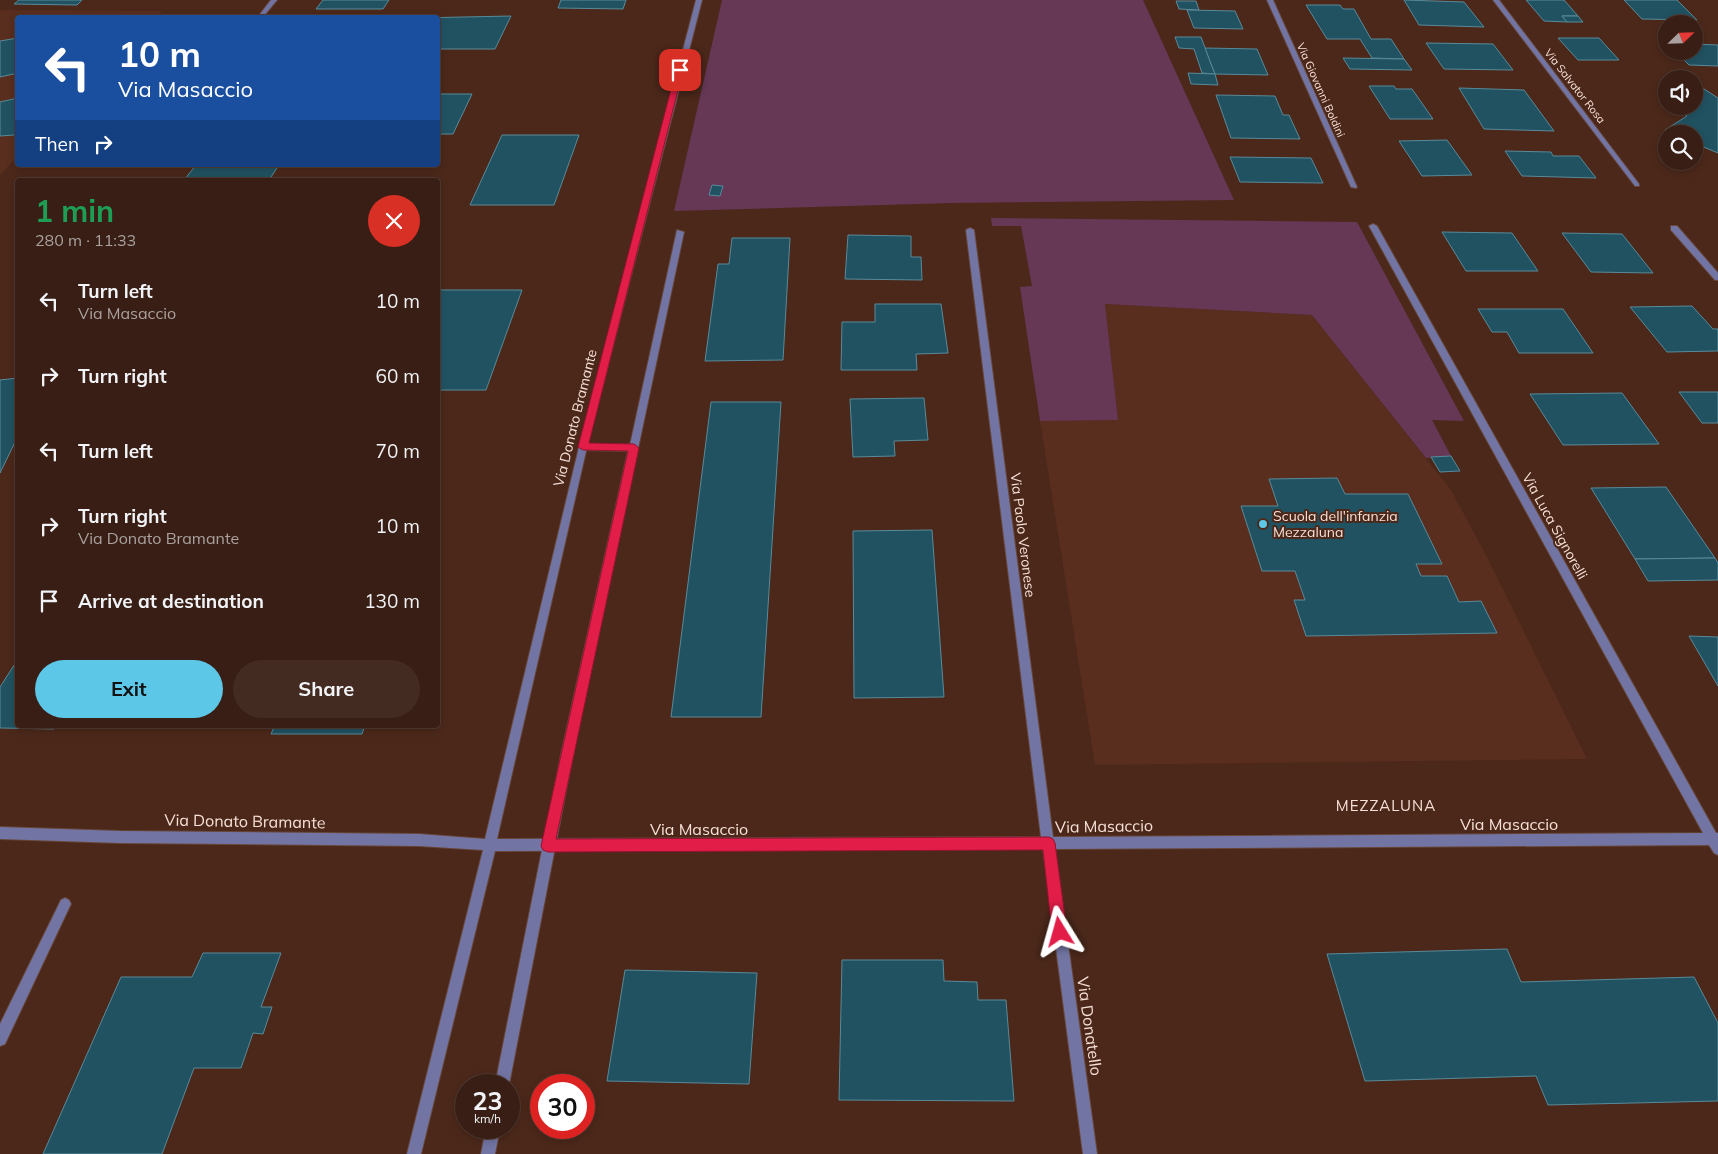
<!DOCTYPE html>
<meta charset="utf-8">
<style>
body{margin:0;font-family:Mulish,sans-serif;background:#432b22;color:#f1f3f6;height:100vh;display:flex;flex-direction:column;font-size:19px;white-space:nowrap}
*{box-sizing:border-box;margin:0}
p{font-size:16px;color:#aba2a0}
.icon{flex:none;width:28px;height:28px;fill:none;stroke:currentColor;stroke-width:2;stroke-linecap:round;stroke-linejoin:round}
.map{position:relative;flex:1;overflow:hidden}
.drawer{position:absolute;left:15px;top:178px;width:425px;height:550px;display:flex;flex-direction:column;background:#381e14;border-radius:5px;box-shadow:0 2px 8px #0003,0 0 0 1px #523c34}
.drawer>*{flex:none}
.top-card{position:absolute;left:15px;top:15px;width:425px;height:152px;border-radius:5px;box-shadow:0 2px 8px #0003,0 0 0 1px #523c34;background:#1a4fa0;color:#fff;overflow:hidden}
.needle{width:32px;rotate:67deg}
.tools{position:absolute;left:1658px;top:15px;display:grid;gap:10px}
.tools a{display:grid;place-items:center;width:45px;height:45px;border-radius:50%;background:#381e14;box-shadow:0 2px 8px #0003,0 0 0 1px #523c34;font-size:25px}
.speed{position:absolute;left:455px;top:1074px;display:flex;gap:10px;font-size:25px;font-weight:700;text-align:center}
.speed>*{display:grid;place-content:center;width:65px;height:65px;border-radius:50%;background:#381e14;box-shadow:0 2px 8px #0003,0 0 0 1px #523c34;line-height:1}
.speed small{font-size:12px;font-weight:400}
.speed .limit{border:8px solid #d22;background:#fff;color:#111}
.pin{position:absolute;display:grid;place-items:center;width:42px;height:42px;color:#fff;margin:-21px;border-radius:10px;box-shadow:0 2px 8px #0006}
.me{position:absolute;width:55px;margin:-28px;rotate:352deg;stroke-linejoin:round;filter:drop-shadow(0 0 4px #0008)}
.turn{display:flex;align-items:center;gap:18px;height:105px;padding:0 20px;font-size:22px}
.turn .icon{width:65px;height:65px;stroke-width:2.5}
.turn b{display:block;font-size:35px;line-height:42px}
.then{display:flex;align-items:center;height:48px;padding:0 20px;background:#0003;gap:10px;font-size:19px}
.round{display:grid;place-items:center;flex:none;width:52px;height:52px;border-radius:26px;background:#432b22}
.overview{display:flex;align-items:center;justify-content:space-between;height:85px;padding:0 20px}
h1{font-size:30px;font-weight:700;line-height:38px;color:#1e9e55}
.action{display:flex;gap:10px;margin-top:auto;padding:10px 20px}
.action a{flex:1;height:58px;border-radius:30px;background:#5dc7e8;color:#111;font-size:20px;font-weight:700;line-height:58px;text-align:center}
.action a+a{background:#432b22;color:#f1f3f6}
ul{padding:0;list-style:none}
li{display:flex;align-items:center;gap:15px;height:75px;padding:0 20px}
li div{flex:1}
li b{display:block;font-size:19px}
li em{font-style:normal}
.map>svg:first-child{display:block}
.built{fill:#592e1e}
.green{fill:#663856}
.building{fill:#215261;stroke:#598a9a}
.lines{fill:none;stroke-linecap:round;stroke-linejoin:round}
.lane-casing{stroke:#674538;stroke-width:2}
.street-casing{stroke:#674538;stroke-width:2}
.lane{fill:#7275a3;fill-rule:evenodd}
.street{fill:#7275a3;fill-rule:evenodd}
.route{fill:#e11d48;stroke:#92132f}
.poi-dot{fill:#5dc7e8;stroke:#4b281a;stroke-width:2}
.labels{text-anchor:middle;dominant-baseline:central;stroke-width:4;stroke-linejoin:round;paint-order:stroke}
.far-street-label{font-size:11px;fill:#f7e0d7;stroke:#4b281a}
.street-label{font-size:14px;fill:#f7e0d7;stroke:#4b281a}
.poi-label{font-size:14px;fill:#f7e0d7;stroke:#4b281a;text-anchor:start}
.neighbourhood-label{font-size:15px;letter-spacing:1px;fill:#f7e0d7;stroke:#4b281a}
.near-street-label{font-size:16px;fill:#f7e0d7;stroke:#4b281a}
</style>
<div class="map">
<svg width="1718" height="1154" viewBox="0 0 1718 1154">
<rect width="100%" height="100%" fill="#4b281a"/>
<!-- built -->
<g class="built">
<polygon points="0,10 162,11 155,18 18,18 17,157 0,175"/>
<polygon points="1105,304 1312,315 1451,490 1488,559 1587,759 1095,765 1040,421 1118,420"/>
</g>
<!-- green -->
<g class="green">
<polygon points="722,0 1143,0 1234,200 951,203 674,211"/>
<polygon points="991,218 1357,222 1464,421 1432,420 1451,456 1426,458 1312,315 1105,304 1118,420 1040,421 1020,287 1032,286 1021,226 992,226"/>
</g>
<!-- building -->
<g class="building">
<polygon points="19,0 82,0 77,5 14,4"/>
<polygon points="323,0 389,0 383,9 316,9"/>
<polygon points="561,0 626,0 623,9 558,8"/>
<polygon points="1404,0 1464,2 1484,27 1419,25"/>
<polygon points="1526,0 1564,0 1578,16 1562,16 1567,22 1544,21"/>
<polygon points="1624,0 1677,0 1697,20 1642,19"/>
<polygon points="1176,1 1196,1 1199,10 1179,9"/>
<polygon points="1306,5 1340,5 1343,9 1354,9 1371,39 1391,39 1404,59 1372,58 1360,39 1327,39"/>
<polygon points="1187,10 1235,11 1243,29 1194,28"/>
<polygon points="511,16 495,49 438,49 438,18 415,18"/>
<polygon points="1562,16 1578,16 1583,22 1567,22"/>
<polygon points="1175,37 1201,37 1215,74 1202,73 1194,49 1179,48"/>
<polygon points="18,38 18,73 0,77 0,41"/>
<polygon points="1558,38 1599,38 1619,60 1578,60"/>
<polygon points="1426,43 1493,44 1513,70 1444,69"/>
<polygon points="1694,44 1718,45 1718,66 1689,65 1675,51 1694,51"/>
<polygon points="1205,48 1257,49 1268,75 1215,74"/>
<polygon points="1343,58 1404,59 1412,70 1350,69"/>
<polygon points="1188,73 1215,74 1218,85 1191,84"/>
<polygon points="1369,86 1394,86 1396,89 1412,89 1433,119 1390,119"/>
<polygon points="1459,88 1524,90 1554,131 1484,129"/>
<polygon points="1704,89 1718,98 1718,153 1694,143 1694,134 1674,134 1665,130 1687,116 1674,106 1694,106 1694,90"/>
<polygon points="438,94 472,94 453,134 438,134"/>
<polygon points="1216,95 1275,96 1283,115 1289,115 1300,139 1231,138"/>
<polygon points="18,98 18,127 14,135 0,136 0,102"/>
<polygon points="502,135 579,135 554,205 470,205"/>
<polygon points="1447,140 1472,175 1422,176 1399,141"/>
<polygon points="1505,151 1551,152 1553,156 1579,156 1596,178 1522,176"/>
<polygon points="1230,157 1311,158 1323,183 1240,182"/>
<polygon points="196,165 279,165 269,180 184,180"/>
<polygon points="712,185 723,186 720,196 709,195"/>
<polygon points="1442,232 1512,233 1538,271 1466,271"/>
<polygon points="1562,233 1622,234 1653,273 1591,272"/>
<polygon points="848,235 911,236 911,257 921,257 922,280 845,279"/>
<polygon points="732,238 790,238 783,360 705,361 718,264 729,264"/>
<polygon points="438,290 522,290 486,390 438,390"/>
<polygon points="875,304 941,304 948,353 916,354 917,370 841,370 842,322 875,322"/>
<polygon points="1692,306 1713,329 1718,329 1718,351 1667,352 1630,307"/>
<polygon points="1478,309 1563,309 1593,353 1519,353 1507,332 1492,332"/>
<polygon points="18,378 18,436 0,473 0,380"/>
<polygon points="1679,392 1718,392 1718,423 1702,423"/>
<polygon points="1622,393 1659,444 1563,445 1530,394"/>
<polygon points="924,398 928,440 894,441 895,456 853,457 850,399"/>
<polygon points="711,402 781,402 761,717 671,717"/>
<polygon points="1451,456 1460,471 1440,472 1431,457"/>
<polygon points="1337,478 1345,494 1408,494 1442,564 1416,564 1421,576 1447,576 1459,602 1481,601 1497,633 1306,636 1294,600 1305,600 1295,571 1262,571 1241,506 1278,506 1269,479"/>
<polygon points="1666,487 1715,558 1635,559 1591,488"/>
<polygon points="932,530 944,697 854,698 853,531"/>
<polygon points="1715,558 1718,563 1718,580 1648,581 1635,559"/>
<polygon points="1689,636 1718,637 1718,686"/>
<polygon points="18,659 18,725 57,725 54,729 0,728 0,687"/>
<polygon points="275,725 365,725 362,734 271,734"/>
<polygon points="1507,949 1521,982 1694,977 1718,1023 1718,1101 1548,1105 1536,1076 1365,1081 1327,954"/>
<polygon points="203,953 281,953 261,1007 272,1007 263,1034 253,1033 241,1068 194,1068 162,1154 43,1154 121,977 192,977"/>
<polygon points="842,960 943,960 944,981 977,982 978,1000 1006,1000 1014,1101 839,1100"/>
<polygon points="625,970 757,973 749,1084 607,1081"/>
</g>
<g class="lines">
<!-- lane casing -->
<g class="lane-casing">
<g id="lane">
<polygon points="677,230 684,232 573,755 509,1085 495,1085 561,755 628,451 583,450 579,447 583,444 630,445"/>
<polygon points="65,898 69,900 71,904 69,908 5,1044 0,1046 0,1024 61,900"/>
<polygon points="486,1128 500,1128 495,1154 481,1154"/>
</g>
</g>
<!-- street casing -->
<g class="street-casing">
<g id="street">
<polygon points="271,0 277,0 262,18 257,18"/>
<polygon points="696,0 702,0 587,447 497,839 1041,837 966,230 970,228 974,230 1053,837 1703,833 1369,226 1373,224 1377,226 1716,833 1718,833 1718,855 1714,853 1709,845 1055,849 1097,1154 1083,1154 1043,849 495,851 421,1154 407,1154 483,850 419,846 120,843 0,839 0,827 120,831 419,834 485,839 579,447"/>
<polygon points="1267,0 1273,0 1357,187 1356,188 1351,187"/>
<polygon points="1493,0 1499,0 1639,184 1639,186 1635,186"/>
<polygon points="1671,226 1677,226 1718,273 1718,280 1715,280 1671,230"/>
</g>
</g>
<!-- lane -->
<use href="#lane" class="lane"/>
<!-- street -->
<use href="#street" class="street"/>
</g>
<!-- route -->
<polygon class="route" points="680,68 683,70 589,443 634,444 639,448 556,839 1049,837 1053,839 1055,843 1067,932 1065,937 1060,939 1055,937 1052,932 1043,850 548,852 543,850 541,846 628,451 583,450 578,447 676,70"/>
<!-- markers -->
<circle class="poi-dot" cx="1263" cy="524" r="5"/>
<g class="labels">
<!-- far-street labels -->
<g class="far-street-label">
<text transform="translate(1575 86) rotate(52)">Via Salvator Rosa</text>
<text transform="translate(1321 90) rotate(66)">Via Giovanni Boldini</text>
</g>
<!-- street labels -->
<g class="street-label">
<text transform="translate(575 418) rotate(-76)">Via Donato Bramante</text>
<text transform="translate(1555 526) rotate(61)">Via Luca Signorelli</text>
<text transform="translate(1023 535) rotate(83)">Via Paolo Veronese</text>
</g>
<!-- poi labels -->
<g class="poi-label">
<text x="1273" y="516">Scuola dell'infanzia<tspan x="1273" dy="16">Mezzaluna</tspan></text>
</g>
<!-- neighbourhood labels -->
<g class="neighbourhood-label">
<text x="1386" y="805">MEZZALUNA</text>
</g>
<!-- near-street labels -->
<g class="near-street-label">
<text transform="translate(245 821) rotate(1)">Via Donato Bramante</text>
<text x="1509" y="824">Via Masaccio</text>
<text transform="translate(1104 826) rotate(-1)">Via Masaccio</text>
<text x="699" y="829">Via Masaccio</text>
<text transform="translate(1090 1026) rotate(82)">Via Donatello</text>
</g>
</g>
</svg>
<div class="tools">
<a><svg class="needle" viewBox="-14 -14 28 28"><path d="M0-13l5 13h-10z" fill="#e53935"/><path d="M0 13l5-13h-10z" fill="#aba2a0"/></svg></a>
<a><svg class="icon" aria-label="sound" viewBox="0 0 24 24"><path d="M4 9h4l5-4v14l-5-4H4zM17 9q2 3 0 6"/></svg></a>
<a><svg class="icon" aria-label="search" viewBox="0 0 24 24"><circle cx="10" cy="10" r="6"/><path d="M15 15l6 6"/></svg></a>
</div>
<div class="speed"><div>23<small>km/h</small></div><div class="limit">30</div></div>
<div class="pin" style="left:680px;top:70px;background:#d93025"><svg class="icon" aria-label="arrive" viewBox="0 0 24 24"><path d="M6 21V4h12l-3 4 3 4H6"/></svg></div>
<svg class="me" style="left:1060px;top:932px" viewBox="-20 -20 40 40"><path d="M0-17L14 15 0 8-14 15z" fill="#e11d48" stroke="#fff" stroke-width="4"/></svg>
<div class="top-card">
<div class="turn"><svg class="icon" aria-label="left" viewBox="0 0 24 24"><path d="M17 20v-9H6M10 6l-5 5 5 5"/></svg><div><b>10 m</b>Via Masaccio</div></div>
<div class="then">Then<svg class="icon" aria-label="right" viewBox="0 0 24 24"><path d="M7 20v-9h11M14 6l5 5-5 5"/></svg></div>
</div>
<section class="drawer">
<div class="overview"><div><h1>1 min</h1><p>280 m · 11:33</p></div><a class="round" style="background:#d93025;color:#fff"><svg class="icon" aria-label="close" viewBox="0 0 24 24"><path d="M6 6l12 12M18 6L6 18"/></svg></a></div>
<ul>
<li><svg class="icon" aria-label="left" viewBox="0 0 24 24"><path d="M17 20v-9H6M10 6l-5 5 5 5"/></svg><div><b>Turn left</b><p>Via Masaccio</p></div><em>10 m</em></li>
<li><svg class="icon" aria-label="right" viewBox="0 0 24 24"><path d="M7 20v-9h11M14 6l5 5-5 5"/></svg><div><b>Turn right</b></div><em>60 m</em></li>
<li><svg class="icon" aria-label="left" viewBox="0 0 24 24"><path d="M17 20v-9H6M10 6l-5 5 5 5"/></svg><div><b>Turn left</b></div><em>70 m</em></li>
<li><svg class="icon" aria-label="right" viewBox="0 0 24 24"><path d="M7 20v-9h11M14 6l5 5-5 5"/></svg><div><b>Turn right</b><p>Via Donato Bramante</p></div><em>10 m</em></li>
<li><svg class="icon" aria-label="arrive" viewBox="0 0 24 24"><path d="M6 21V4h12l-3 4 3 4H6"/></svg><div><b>Arrive at destination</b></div><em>130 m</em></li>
</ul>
<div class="action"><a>Exit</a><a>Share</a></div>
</section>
</div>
